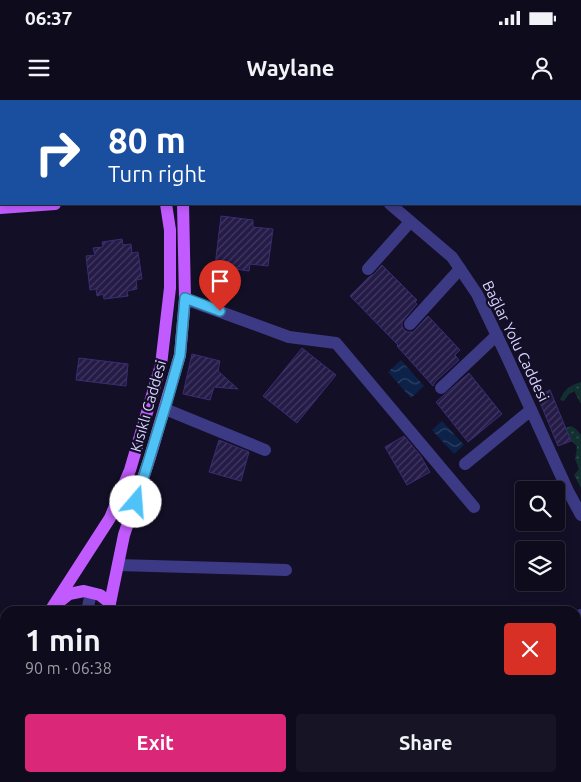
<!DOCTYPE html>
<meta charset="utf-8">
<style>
body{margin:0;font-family:Ubuntu,sans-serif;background:#171425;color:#f1f3f6;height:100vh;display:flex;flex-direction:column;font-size:19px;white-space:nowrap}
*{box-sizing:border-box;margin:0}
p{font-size:16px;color:#9b9ba3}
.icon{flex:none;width:28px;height:28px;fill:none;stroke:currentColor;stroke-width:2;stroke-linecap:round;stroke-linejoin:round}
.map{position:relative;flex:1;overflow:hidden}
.side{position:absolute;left:0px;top:506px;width:581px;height:176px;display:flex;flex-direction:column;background:#0e0b1c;border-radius:15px 15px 0 0;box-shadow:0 2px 8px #0003,0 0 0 1px #2e2b3b}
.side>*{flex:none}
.hud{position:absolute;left:0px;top:0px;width:581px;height:105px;box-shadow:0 2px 8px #0003,0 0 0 1px #2e2b3b;background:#1a4fa0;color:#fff;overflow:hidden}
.buttons{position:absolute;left:515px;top:381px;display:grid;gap:10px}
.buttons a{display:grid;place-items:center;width:50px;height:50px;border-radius:5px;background:#0e0b1c;box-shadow:0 2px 8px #0003,0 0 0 1px #2e2b3b;font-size:25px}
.pin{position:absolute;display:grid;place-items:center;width:42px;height:42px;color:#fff;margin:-51px -21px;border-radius:50% 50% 50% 0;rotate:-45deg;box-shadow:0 0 5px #0007}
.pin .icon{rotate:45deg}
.me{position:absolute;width:55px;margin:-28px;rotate:18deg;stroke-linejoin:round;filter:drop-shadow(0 0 4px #0008)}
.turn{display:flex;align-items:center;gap:18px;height:105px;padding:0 25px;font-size:22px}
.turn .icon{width:65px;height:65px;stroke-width:2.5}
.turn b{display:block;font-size:35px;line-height:42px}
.round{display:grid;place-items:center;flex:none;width:52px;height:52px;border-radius:5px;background:#171425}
.headline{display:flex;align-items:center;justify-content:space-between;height:85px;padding:0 25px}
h1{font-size:30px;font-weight:700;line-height:38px}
.cta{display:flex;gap:10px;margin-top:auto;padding:10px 25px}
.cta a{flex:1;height:58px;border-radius:5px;background:#db2777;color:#fff;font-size:20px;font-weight:700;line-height:58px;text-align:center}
.cta a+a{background:#171425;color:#f1f3f6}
.status{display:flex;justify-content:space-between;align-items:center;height:35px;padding:0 25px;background:#0e0b1c;direction:ltr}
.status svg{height:14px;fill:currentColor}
header{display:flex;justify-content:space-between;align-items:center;height:65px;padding:0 25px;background:#0e0b1c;font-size:22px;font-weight:700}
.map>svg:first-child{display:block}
.grass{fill:url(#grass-dots)}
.water{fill:url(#water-waves)}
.building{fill:url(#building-hatch);stroke:#3b2d73}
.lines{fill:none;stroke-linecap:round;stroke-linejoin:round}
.minor{stroke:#3d3a85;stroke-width:12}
.major{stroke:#c25bff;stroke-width:12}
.route-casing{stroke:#337fa1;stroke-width:12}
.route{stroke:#4fc3f7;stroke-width:9}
.labels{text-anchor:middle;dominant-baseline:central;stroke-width:4.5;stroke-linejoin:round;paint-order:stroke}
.street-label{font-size:15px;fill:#d9d4ff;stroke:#130f26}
</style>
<div class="status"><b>06:37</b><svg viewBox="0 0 49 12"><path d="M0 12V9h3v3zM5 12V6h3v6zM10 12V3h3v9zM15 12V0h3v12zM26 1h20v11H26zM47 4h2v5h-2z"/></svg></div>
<header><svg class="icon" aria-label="menu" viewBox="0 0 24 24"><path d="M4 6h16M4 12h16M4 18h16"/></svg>Waylane<svg class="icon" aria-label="person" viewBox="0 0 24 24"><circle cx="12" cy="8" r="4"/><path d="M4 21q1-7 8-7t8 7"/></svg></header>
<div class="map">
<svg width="581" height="682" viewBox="0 0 581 682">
<defs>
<pattern id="grass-dots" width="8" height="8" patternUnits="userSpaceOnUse" patternTransform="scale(1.25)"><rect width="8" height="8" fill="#12302f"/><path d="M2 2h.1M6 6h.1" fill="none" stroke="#344d4e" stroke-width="1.8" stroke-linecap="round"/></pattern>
<pattern id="water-waves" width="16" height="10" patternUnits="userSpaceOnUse" patternTransform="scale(1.25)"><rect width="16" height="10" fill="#0c2248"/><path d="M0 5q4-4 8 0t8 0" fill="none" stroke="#2f4163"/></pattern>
<pattern id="building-hatch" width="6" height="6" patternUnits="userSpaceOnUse" patternTransform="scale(1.25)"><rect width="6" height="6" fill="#241b47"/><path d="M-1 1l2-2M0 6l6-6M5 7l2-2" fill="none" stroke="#433b63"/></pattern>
</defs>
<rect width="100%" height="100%" fill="#130f26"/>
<!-- grass -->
<g class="grass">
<path d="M581,282V304L574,291L568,295L564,301L560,300C564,289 571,285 581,282Z"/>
<polygon points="571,326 576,329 581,335 581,388 574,375 579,369 575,359 577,347 573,342 571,341 566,328"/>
</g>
<!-- water -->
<g class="water">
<polygon points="401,260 424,286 411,298 388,272"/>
<polygon points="442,321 464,345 454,354 432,330"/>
</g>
<!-- building -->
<g class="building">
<polygon points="221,116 253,120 253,127 273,129 268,166 250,164 249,171 215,166"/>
<polygon points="122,139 123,145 131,144 132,153 138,152 142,179 136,180 137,189 127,191 128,196 104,199 103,194 97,196 96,189 90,190 86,156 95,155 93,148 103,147 102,142"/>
<polygon points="382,165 417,200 415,202 417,204 402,222 402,226 404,230 408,232 413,232 428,216 460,250 455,255 459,260 435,282 433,286 397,246 398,245 350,196 369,177 374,174"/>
<polygon points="302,248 336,275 297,323 263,296"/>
<polygon points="192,254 220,261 218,271 238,289 214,287 210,300 183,294"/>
<polygon points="79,258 128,264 126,286 76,280"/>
<polygon points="469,273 502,314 468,342 436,302"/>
<polygon points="550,290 571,341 558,346 537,295"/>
<polygon points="404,336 420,355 430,372 407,385 385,347"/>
<polygon points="219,340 249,352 241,381 209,372"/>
</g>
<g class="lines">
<!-- minor -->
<g class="minor">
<polyline points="317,0 320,1"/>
<polyline points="422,0 423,1"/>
<polyline points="390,104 452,157 477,194 507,257 568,391 581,415"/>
<polyline points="368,169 410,122"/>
<polyline points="185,199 289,237 336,243 474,407"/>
<polyline points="410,224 460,169"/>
<polyline points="441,288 497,235"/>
<polyline points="165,309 265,350"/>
<polyline points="465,364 531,310"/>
<polyline points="118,465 286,470"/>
<polyline points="87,511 91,493"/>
<polyline points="576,519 581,515"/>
<polyline points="0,666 2,659 1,618"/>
<polyline points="204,678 204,682"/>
<polyline points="531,678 534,682"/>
<polyline points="106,679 153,678"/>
<polyline points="0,681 1,682"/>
<polyline points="64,682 65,678"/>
</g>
<!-- major -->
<g class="major">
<polyline points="151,0 151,1"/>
<polyline points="172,0 172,1"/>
<polyline points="0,108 55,104"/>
<polyline points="59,502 69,494 84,491 100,495 110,503"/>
<polyline points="50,511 110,418 130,370 161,265 170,188 170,130 166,104"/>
<polyline points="110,511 110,503 124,435 150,357 180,255 185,199 183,104"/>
<polyline points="0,619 5,609"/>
<polyline points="105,682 106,678"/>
</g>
</g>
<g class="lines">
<!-- route casing -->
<g class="route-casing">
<polyline id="route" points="136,402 167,301 180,255 185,198 220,211"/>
</g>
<!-- route -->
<use href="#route" class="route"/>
</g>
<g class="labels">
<!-- street labels -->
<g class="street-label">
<text transform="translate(516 241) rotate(64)">Bağlar Yolu Caddesi</text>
<text transform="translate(148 306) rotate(-74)">Kısıklı Caddesi</text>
</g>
</g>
</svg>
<div class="buttons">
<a><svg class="icon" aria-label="search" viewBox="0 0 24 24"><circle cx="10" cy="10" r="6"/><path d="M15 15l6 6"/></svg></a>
<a><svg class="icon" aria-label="layers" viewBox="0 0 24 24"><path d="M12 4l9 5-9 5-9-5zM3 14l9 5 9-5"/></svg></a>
</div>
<div class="pin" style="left:220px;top:211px;background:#d93025"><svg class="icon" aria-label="arrive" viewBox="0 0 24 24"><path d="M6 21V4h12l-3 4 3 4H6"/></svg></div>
<svg class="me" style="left:136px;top:402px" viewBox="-20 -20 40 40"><circle r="19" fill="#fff"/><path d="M0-13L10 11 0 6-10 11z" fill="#4fc3f7"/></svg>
<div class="hud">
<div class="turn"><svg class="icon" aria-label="right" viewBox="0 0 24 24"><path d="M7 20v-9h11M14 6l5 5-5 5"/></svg><div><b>80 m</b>Turn right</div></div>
</div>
<section class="side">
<div class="headline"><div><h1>1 min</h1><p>90 m · 06:38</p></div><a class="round" style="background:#d93025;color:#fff"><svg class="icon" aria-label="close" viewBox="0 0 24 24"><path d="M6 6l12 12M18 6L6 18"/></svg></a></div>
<div class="cta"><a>Exit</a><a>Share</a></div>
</section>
</div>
